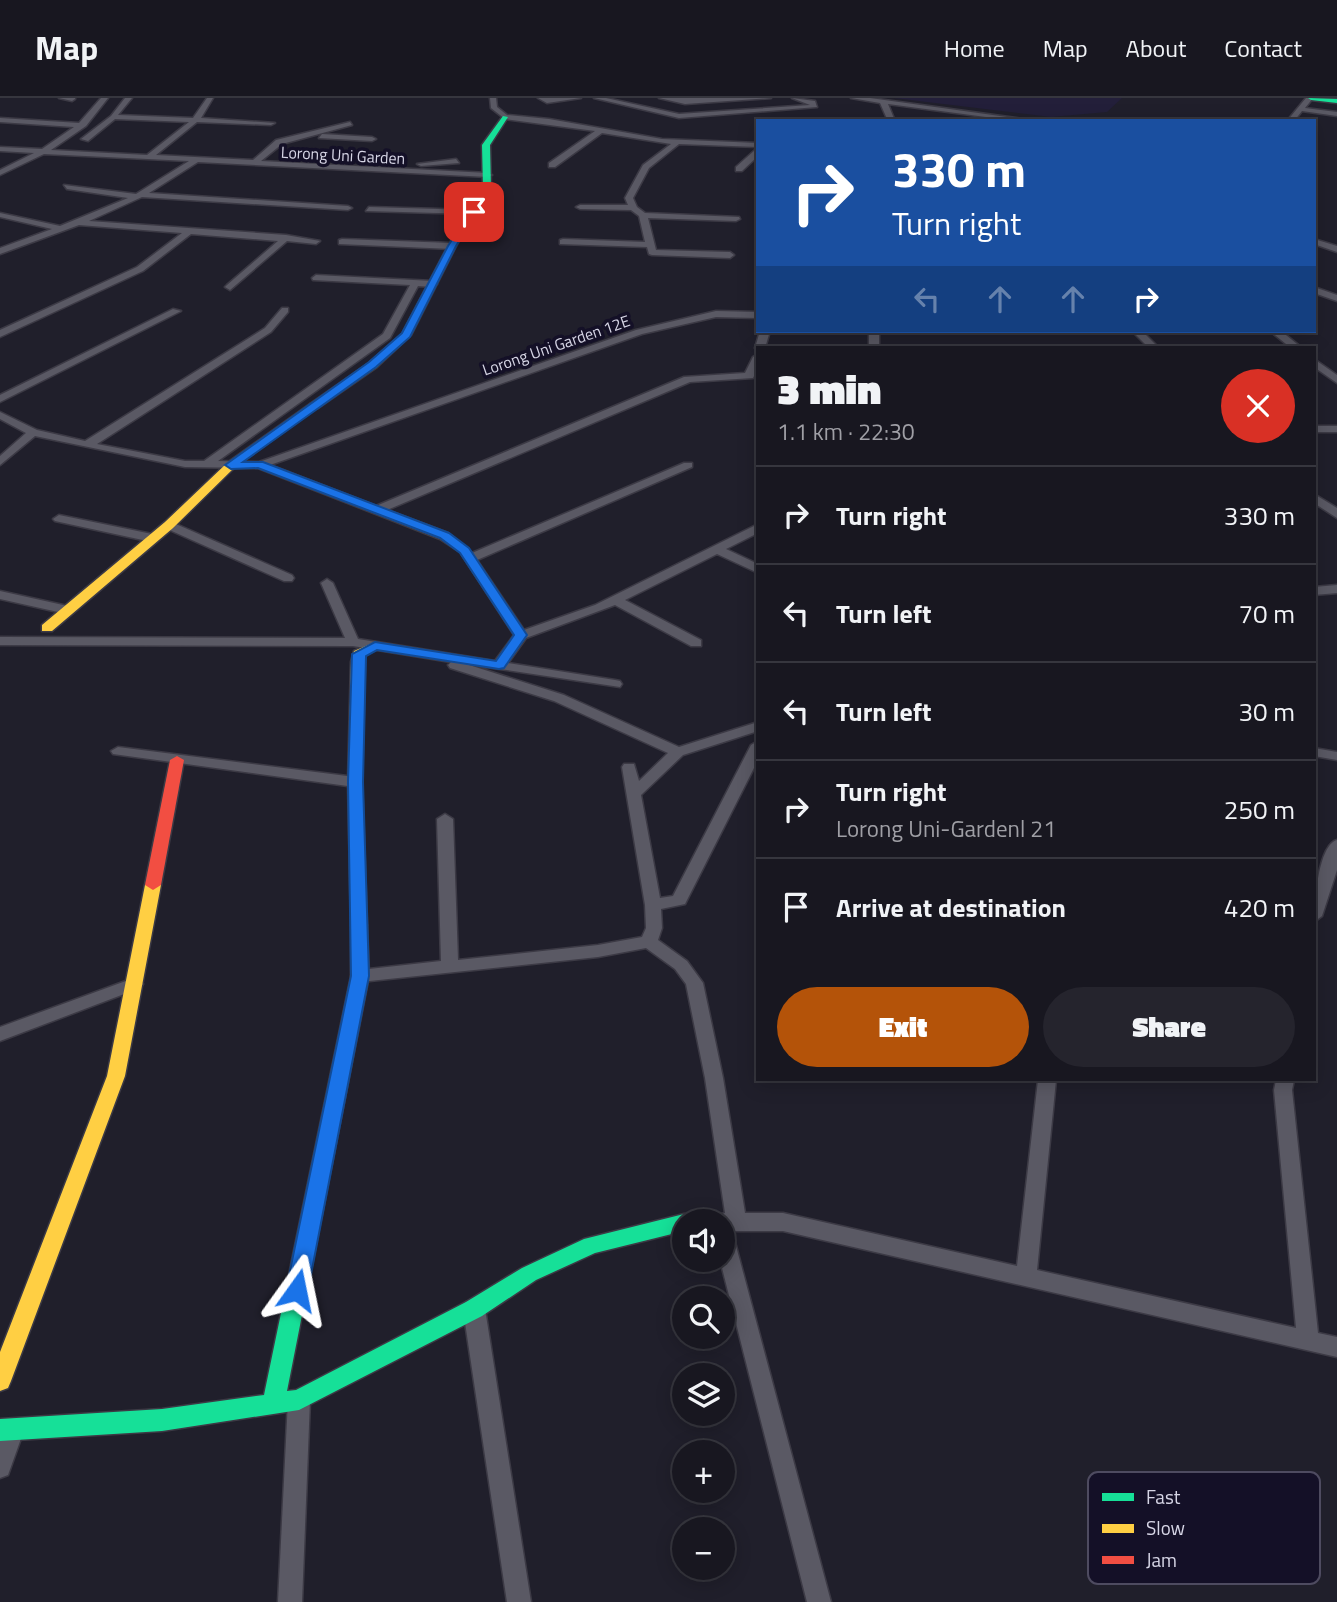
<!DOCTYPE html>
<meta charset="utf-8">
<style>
body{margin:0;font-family:"Titillium Web",sans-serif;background:#25242d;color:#f1f3f6;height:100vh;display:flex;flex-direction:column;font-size:26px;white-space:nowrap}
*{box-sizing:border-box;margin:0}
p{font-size:23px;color:#9f9fa5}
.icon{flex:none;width:38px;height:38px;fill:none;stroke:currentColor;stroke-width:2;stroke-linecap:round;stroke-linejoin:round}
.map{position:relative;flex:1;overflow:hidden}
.sheet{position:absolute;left:756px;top:248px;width:560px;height:735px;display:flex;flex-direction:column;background:#181720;border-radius:0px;box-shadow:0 4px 18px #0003,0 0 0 2px #36363e}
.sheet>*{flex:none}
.banner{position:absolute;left:756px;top:21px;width:560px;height:214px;border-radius:0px;box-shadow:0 4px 18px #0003,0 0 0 2px #36363e;background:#1a4fa0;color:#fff;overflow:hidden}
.controls{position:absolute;left:672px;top:1111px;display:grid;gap:14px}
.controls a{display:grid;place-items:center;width:63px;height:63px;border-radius:50%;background:#181720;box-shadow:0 4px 18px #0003,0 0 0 2px #36363e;font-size:35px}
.pin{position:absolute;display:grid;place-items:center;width:60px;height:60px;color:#fff;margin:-30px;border-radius:14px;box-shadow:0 4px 10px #0006}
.me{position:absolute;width:77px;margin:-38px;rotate:12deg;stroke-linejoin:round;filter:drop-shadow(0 0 5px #0008)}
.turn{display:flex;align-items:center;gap:24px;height:147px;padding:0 21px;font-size:32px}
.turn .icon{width:91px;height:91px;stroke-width:2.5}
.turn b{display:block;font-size:49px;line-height:60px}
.lanes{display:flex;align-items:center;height:66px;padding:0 21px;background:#0003;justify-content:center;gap:35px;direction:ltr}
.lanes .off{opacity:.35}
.round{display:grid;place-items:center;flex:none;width:74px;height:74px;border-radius:37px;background:#25242d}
.overview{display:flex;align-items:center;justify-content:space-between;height:119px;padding:0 21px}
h1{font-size:42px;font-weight:800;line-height:52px}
.primary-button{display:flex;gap:14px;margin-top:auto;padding:14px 21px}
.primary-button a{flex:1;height:80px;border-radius:42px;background:#b45309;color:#fff;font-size:28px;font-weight:800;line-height:80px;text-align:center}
.primary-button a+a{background:#25242d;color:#f1f3f6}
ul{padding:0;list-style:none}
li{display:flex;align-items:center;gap:21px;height:98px;padding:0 21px;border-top:2px solid #36363e}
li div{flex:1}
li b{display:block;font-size:26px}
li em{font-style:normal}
header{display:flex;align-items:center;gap:42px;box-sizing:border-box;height:98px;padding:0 35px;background:#181720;border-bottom:2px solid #36363e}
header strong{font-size:33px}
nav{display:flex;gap:38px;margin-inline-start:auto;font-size:24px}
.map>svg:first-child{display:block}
.built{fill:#231f3a}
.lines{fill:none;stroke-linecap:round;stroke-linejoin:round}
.street-casing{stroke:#3c3a45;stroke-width:3}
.fast-casing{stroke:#3c3a45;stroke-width:3}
.slow-casing{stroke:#3c3a45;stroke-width:3}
.jam-casing{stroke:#3c3a45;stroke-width:3}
.street{fill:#5a5964;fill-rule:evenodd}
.fast{fill:#16e098;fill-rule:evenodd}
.slow{fill:#ffcf43;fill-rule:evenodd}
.jam{fill:#f24e42;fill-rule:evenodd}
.route{fill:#1a73e8;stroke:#114b97;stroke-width:2}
.labels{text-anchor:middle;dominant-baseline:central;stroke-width:7;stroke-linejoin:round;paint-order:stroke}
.far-street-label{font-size:16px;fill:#d7d6e6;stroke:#141027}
.key{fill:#141027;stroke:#4e4b60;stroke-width:2}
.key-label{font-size:19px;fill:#d7d6e6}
</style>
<header>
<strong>Map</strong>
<nav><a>Home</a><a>Map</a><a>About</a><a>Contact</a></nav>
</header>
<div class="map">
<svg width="1337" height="1504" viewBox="0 0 1337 1504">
<rect width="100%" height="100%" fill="#201f2b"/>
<!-- built -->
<polygon class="built" points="894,0 1122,0 1107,14 1051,19"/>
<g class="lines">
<!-- street casing -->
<g class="street-casing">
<g id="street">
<polygon points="59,0 75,0 75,1 72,3"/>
<polygon points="101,0 108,0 86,28 51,52 147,57 189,24 115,21 88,43 81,41 111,18 125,0 132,0 118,17 193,20 207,0 213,0 201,20 275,25 271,27 197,24 156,57 253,62 276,42 350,24 352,27 282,46 261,63 488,75 492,77 488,79 198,64 149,95 348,108 352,110 348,112 142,99 89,123 286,137 320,143 316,146 287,143 230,192 225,189 227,187 278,143 191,136 143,173 0,239 0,232 137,169 182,135 79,127 0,156 0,150 52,131 0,119 0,115 60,128 128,100 67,91 64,87 136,96 189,63 44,56 0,77 0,72 34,55 0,53 0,49 42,51 74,29 0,24 0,20 79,25"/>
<polygon points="490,0 496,0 497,9 507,17 549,21 662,41 758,45 758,49 679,46 649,70 633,100 637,109 645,115 739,119 740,121 736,123 648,120 656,152 730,154 734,157 730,160 652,157 649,156 647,149 560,146 560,142 563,141 645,144 639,118 631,112 580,111 576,109 580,107 628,107 625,100 643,67 671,46 602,35 555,69 549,69 549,65 595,33 505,21 491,10"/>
<polygon points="538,0 581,0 547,5"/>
<polygon points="594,0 606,0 679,16 810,7 792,0 815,3 817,9 679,20"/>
<polygon points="659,0 771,0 685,6"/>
<polygon points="851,0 870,0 1037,23 1016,23 888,6 895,23 888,23 880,5"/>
<polygon points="1306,0 1313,0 1305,10 1337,14 1337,18 1302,13 1294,23 1287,23"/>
<polygon points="322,36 372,39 376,41 372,43 319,40"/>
<polygon points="755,52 758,52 758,58 742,73 736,73 736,69"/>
<polygon points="456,61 459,65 421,68 417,66"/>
<polygon points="369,109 474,112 478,114 474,116 366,113"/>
<polygon points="342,141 452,145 456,148 452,151 339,146 339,142"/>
<polygon points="1314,141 1337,148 1337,154 1314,146"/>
<polygon points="316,177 433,183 437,186 433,189 418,188 390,240 218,363 259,364 636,232 716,213 758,214 758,220 716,219 642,236 270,367 376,408 684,279 745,275 753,259 758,256 758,270 753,280 690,284 387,412 448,435 472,455 684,365 692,365 692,369 477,462 524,532 595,507 758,426 758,435 726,451 758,466 758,475 717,456 625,502 701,542 701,548 691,548 615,507 526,540 508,565 615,582 620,583 622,586 620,589 466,566 564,597 679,649 758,624 758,633 683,657 641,697 660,800 673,798 751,647 758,643 758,662 687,802 685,806 661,811 662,830 658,842 687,863 703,885 723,980 745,1115 783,1115 1017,1168 1038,982 1056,982 1037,1172 1296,1230 1274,992 1276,982 1294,982 1292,992 1318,1235 1337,1239 1337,1259 783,1133 732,1133 831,1504 807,1504 720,1162 723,1162 723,1124 713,1124 716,1118 725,1115 705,980 686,886 675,871 646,850 598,859 360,884 354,882 351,878 354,874 360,872 441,863 437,721 445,716 453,721 458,862 598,847 642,839 646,830 645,807 622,669 624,666 634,666 639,683 668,655 554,603 450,570 448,567 451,564 353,548 0,547 0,539 345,540 321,485 327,481 333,485 358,541 495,563 514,537 460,454 440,441 258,370 185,369 35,338 0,367 0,358 26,335 0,321 0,314 37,332 85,343 265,230 282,210 288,210 288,214 271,234 97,346 185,363 204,363 383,236 410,187 313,182 312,180"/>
<polygon points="1314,189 1337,197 1337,203 1314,195"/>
<polygon points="173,211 181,213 0,304 0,297"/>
<polygon points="760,233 770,233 765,250 758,250 758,252 755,250"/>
<rect x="869" y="233" width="10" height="17"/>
<polygon points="1132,233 1142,233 1159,250 1149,250"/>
<polygon points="1270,233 1281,233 1302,250 1291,250"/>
<polygon points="1314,261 1337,277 1337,285 1314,269"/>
<rect x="1314" y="328" width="23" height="6"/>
<polygon points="1314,396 1337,410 1337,420 1314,405"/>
<polygon points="59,417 152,436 158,440 152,444 55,423 53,421"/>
<polygon points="169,423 292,477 294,480 292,483 284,483 165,430 163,427"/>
<polygon points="1337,487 1337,495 1314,497 1314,489"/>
<polygon points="0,493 72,509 73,512 67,516 0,501"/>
<polygon points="118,649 355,679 362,684 355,689 113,656 111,653"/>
<polygon points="1314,650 1337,654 1337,662 1314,658"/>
<path d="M1337,742V772L1322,818L1314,824C1314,806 1318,747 1337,742Z"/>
<polygon points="134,880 140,882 143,886 140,890 0,943 0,929"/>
<polygon points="474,1202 482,1204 485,1211 531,1504 507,1504 463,1211 466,1204"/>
<polygon points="299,1292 307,1295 310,1302 302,1504 278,1504 288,1302 291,1295"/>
<polygon points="13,1321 21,1324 24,1332 8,1377 0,1380 0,1337 5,1324"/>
</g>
</g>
<!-- fast casing -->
<g class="fast-casing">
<g id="fast">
<polygon points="1308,0 1337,1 1337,5 1311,2"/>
<polygon points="503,18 508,19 490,47 491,90 456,148 411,237 377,269 318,310 310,310 310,306 369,265 402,236 448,148 483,90 482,47"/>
<polygon points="359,821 367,827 369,878 287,1293 296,1292 466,1204 522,1170 584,1141 684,1116 691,1119 693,1124 684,1124 684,1133 595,1155 536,1182 482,1218 299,1312 162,1333 0,1343 0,1321 162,1311 264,1297 351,878 351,827"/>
</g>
</g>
<!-- slow casing -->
<g class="slow-casing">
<g id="slow">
<polygon points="310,306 319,308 235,369 173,430 52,533 42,533 42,527 165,424 227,365"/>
<polygon points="375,544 382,548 365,558 365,564 362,684 367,827 359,833 351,827 348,684 351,564 354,553"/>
<polygon points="153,782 161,787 125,978 11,1283 8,1290 0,1293 0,1254 107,978 145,787"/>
</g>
</g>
<!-- jam casing -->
<g class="jam-casing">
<polygon id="jam" points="177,658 184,662 161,787 153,792 145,787 170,662"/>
</g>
<!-- street -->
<use href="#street" class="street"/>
<!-- fast -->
<use href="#fast" class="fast"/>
<!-- slow -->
<use href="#slow" class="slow"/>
<!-- jam -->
<use href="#jam" class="jam"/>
</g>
<!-- route -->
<polygon class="route" points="471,112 478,114 456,148 410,239 376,269 243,364 263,364 449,435 469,450 527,537 504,570 499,571 377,552 366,558 363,684 369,878 308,1192 304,1198 297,1201 289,1198 286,1192 351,878 348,684 352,556 375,544 496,563 514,537 460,455 440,440 258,370 231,371 225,367 369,264 402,235 448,148"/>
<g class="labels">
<!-- far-street labels -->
<g class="far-street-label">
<text transform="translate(343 57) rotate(3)">Lorong Uni Garden</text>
<text transform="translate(556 247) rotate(-19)">Lorong Uni Garden 12E</text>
</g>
</g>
<!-- legend -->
<rect x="1088" y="1374" width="232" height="112" rx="10" class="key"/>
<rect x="1102" y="1395" width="32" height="8" fill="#16e098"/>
<rect x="1102" y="1426" width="32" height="9" fill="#ffcf43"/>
<rect x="1102" y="1458" width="32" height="8" fill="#f24e42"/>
<g class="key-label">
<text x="1146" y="1406">Fast</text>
<text x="1146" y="1437">Slow</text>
<text x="1146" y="1469">Jam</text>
</g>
</svg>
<div class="controls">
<a><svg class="icon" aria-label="sound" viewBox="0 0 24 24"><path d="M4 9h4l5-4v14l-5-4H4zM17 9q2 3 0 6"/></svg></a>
<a><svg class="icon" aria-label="search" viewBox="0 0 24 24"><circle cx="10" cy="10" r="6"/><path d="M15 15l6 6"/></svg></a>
<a><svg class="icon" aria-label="layers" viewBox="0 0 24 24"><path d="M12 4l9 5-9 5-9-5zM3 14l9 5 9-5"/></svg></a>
<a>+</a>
<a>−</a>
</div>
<div class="pin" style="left:474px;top:114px;background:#d93025"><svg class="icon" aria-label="arrive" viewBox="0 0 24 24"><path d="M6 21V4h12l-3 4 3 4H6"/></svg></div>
<svg class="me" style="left:297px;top:1192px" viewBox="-20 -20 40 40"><path d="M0-17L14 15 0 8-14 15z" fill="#1a73e8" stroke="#fff" stroke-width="4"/></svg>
<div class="banner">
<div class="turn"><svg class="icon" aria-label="right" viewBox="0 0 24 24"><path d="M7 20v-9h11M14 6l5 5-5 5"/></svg><div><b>330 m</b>Turn right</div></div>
<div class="lanes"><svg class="icon off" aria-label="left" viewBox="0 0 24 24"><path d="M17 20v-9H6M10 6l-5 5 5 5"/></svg><svg class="icon off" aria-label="ahead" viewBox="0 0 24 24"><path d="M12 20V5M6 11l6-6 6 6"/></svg><svg class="icon off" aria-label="ahead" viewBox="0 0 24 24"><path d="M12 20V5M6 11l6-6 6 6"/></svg><svg class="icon" aria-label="right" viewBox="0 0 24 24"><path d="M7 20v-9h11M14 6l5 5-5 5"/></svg></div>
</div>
<section class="sheet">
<div class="overview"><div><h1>3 min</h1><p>1.1 km · 22:30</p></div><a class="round" style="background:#d93025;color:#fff"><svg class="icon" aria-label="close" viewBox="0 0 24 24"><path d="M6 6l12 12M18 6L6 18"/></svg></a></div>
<ul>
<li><svg class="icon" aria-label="right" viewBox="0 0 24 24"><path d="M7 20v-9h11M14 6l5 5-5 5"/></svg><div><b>Turn right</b></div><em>330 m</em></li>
<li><svg class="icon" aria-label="left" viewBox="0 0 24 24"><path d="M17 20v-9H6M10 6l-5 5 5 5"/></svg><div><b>Turn left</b></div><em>70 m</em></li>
<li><svg class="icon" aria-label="left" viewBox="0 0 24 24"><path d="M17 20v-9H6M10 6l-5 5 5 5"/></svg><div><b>Turn left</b></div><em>30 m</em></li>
<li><svg class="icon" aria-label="right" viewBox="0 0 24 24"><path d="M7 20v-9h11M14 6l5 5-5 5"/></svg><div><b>Turn right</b><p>Lorong Uni-Gardenl 21</p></div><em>250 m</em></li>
<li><svg class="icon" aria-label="arrive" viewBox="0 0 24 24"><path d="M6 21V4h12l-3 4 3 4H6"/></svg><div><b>Arrive at destination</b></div><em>420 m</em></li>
</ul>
<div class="primary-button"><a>Exit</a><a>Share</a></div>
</section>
</div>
